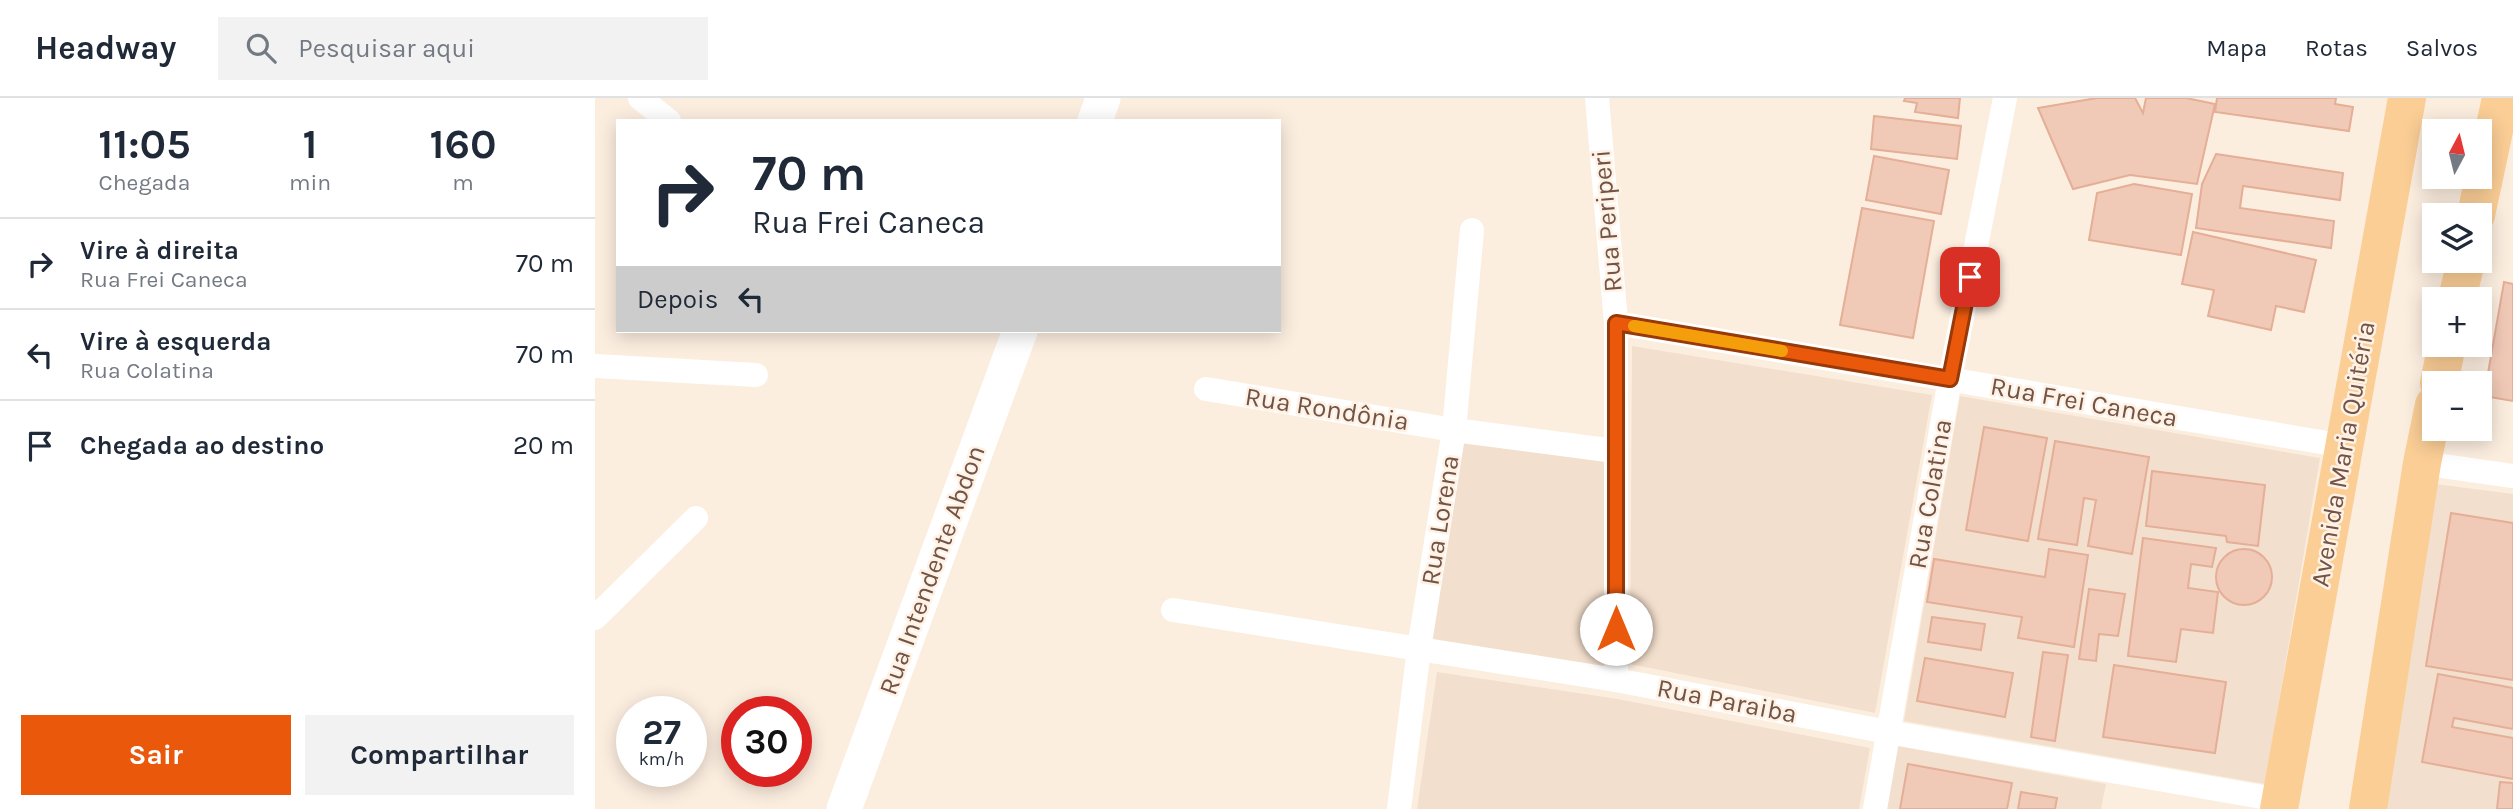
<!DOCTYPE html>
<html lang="pt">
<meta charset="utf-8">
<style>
body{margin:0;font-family:Karla,sans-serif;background:#f2f2f3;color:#1f2937;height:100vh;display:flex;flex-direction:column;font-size:26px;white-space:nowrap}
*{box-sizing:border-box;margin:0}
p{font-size:23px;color:#747a83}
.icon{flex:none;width:38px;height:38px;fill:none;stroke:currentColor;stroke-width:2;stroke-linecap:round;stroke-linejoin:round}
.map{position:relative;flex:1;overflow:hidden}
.panel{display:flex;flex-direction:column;background:#fff;width:595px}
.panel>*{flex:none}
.banner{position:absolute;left:21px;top:21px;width:665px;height:214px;border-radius:0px;box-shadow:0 4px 18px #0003;background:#fff;color:#1f2937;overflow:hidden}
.needle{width:46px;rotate:7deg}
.tools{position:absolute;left:1827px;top:21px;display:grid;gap:14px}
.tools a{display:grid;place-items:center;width:70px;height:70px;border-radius:0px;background:#fff;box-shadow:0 4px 18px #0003;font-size:35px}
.speed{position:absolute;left:21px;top:598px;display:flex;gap:14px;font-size:35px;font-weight:700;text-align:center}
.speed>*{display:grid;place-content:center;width:91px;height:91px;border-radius:50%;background:#fff;box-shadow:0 4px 18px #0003;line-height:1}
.speed small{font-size:18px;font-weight:400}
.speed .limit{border:10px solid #d22;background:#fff;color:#111}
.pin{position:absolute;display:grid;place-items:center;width:60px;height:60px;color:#fff;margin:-30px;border-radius:14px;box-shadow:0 4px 10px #0006}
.me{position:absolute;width:77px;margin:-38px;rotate:0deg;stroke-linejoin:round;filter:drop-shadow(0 0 5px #0008)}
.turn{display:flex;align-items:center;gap:24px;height:147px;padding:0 21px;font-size:32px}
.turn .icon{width:91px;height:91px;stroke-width:2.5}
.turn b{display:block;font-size:49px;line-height:60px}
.then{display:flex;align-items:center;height:66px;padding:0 21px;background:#0003;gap:14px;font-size:26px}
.eta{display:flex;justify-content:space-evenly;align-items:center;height:119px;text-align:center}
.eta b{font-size:42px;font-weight:700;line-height:49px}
.button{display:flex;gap:14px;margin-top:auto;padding:14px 21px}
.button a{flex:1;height:80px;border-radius:0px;background:#ea580c;color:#fff;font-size:28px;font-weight:700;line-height:80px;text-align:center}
.button a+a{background:#f2f2f3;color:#1f2937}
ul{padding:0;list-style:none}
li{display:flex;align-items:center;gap:21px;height:91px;padding:0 21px;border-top:2px solid #e0e1e3}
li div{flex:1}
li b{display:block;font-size:26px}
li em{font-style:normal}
header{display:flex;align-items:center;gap:42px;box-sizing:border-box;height:98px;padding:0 35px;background:#fff;border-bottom:2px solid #e0e1e3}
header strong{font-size:33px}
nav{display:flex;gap:38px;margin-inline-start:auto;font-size:24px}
.search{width:490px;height:63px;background:#f2f2f3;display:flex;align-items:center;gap:18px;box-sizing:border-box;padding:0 24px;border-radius:0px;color:#747a83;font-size:26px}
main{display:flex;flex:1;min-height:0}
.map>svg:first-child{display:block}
.residential{fill:#f3dfcd}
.building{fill:#f1c9b7;stroke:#e4ae97;stroke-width:2}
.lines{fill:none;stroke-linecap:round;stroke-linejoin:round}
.street{stroke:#fff;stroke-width:24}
.secondary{stroke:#fff;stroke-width:35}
.primary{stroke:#fbce96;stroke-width:38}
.route-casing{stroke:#983908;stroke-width:18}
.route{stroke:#ea580c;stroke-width:12}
.slow{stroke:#f59e0b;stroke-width:12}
.labels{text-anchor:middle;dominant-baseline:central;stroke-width:5;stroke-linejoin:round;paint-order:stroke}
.street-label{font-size:26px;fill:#725347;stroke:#fff2e5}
</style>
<header>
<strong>Headway</strong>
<div class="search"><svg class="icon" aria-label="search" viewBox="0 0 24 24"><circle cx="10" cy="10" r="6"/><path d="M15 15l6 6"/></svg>Pesquisar aqui</div>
<nav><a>Mapa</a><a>Rotas</a><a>Salvos</a></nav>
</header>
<main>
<section class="panel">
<div class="eta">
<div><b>11:05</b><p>Chegada</p></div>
<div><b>1</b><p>min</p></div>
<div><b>160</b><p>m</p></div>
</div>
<ul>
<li><svg class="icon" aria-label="right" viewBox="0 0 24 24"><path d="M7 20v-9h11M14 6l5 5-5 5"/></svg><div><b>Vire à direita</b><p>Rua Frei Caneca</p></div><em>70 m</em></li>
<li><svg class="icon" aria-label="left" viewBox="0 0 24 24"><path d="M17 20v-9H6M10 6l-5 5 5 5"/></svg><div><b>Vire à esquerda</b><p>Rua Colatina</p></div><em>70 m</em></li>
<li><svg class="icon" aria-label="arrive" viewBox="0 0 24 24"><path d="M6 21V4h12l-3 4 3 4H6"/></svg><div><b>Chegada ao destino</b></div><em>20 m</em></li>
</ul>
<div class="button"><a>Sair</a><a>Compartilhar</a></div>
</section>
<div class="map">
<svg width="1918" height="711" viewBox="0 0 1918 711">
<rect width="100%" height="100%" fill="#fceedf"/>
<!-- residential -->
<g class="residential">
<polygon points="1037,248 1337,297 1280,615 1035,566"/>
<polygon points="1365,298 1725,360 1670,686 1309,623"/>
<polygon points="864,338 1013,357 1016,576 831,545"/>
<polygon points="1840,386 1918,396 1918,711 1792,711"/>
<polygon points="842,574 1023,601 1275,650 1264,711 822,711"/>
<polygon points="1303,648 1511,686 1506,711 1292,711"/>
</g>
<!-- building -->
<g class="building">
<polygon points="1310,0 1365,0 1363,20 1320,14 1322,5 1309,3"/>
<polygon points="1502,0 1540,0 1548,15 1551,0 1591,0 1620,6 1602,86 1535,77 1478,91 1443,10"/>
<polygon points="1622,0 1741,0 1740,6 1758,9 1754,33 1620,14"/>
<polygon points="1279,18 1366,28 1362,61 1276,51"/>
<polygon points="1621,56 1748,75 1745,102 1648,88 1645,110 1739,123 1736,150 1601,130 1607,86"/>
<polygon points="1279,58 1354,72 1346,116 1271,102"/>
<polygon points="1539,86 1597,96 1586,157 1494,142 1502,95"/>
<polygon points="1267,110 1339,123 1318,240 1245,227"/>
<polygon points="1598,134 1721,162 1709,214 1681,208 1676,232 1613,218 1619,192 1587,186"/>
<polygon points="1909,184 1918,186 1918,303 1889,298"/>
<polygon points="1389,329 1452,340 1433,443 1371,432"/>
<polygon points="1460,343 1554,359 1537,456 1493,448 1501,402 1489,400 1482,447 1443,441"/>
<polygon points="1557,373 1670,387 1663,448 1632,444 1631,438 1551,428"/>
<polygon points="1856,415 1918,425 1918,582 1831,568"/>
<polygon points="1548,440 1621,450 1617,469 1596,466 1593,490 1623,494 1618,535 1586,531 1581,564 1533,558"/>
<polygon points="1454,451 1493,457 1479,549 1423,540 1427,519 1332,504 1339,461 1450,479"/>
<circle cx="1649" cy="479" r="28"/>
<polygon points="1494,491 1530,496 1523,538 1504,536 1501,563 1484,561"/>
<polygon points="1337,519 1390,526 1386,552 1333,544"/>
<polygon points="1448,554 1473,557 1460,643 1436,639"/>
<polygon points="1330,560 1418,575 1410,619 1322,603"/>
<polygon points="1519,567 1631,584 1620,655 1508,639"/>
<polygon points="1843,576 1918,590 1918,631 1859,620 1857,629 1918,640 1918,681 1827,664"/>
<polygon points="1313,666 1417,685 1412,711 1305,711"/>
<polygon points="1905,684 1918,685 1918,711 1902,711"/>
<polygon points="1426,694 1462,700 1460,711 1423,711"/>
</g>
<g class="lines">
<!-- street -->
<g class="street">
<polyline points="45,0 74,23"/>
<polyline points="1002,0 1021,225 1021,582"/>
<polyline points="1021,225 1750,348"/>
<polyline points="0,268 161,277"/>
<polyline points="611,291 859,332 1020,353"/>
<polyline points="1827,365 1918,378"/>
<polyline points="578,512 1021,582 1293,634 1685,702"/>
<polyline points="0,520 101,420"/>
<polyline points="804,711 824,551 859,332 877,132"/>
<polyline points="1280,711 1355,281 1410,0"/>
</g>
<!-- secondary -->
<g class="secondary">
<polyline points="500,23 508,0"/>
<polyline points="249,711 425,233"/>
</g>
<!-- primary -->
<g class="primary">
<polyline points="1881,117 1906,0"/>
<polyline points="1862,201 1871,163"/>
<polyline points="1844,285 1852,247"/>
<polyline points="1684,711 1812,0"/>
<polyline points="1773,711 1827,365 1839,307"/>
</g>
</g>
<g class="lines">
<!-- route casing -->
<g class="route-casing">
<polyline id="route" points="1021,531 1021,225 1355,281 1375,179"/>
</g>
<!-- route -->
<use href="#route" class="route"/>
<!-- slow -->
<polyline class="slow" points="1039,228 1187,253"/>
</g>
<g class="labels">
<!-- street labels -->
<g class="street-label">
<text transform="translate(1012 123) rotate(-95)">Rua Periperi</text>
<text transform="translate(1489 304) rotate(10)">Rua Frei Caneca</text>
<text transform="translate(732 311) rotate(9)">Rua Rondônia</text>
<text transform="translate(1748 356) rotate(-80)">Avenida Maria Quitéria</text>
<text transform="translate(1335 396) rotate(-80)">Rua Colatina</text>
<text transform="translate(845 422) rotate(-81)">Rua Lorena</text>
<text transform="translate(337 472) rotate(-70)">Rua Intendente Abdon</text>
<text transform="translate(1132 603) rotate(11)">Rua Paraiba</text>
</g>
</g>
</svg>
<div class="tools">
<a><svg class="needle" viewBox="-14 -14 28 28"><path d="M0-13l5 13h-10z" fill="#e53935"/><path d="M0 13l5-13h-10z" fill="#747a83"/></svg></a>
<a><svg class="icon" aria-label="layers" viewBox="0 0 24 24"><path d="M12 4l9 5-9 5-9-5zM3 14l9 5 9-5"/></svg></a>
<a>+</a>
<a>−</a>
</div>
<div class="speed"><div>27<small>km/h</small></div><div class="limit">30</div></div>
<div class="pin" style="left:1375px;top:179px;background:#d93025"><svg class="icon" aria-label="arrive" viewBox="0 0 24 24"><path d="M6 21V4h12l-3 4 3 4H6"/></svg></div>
<svg class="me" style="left:1021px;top:531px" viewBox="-20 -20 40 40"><circle r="19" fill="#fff"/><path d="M0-13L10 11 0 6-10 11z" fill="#ea580c"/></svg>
<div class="banner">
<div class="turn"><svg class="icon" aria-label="right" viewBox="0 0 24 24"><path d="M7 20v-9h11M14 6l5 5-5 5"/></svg><div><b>70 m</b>Rua Frei Caneca</div></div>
<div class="then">Depois<svg class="icon" aria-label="left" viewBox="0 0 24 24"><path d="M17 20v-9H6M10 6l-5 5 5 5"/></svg></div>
</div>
</div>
</main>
